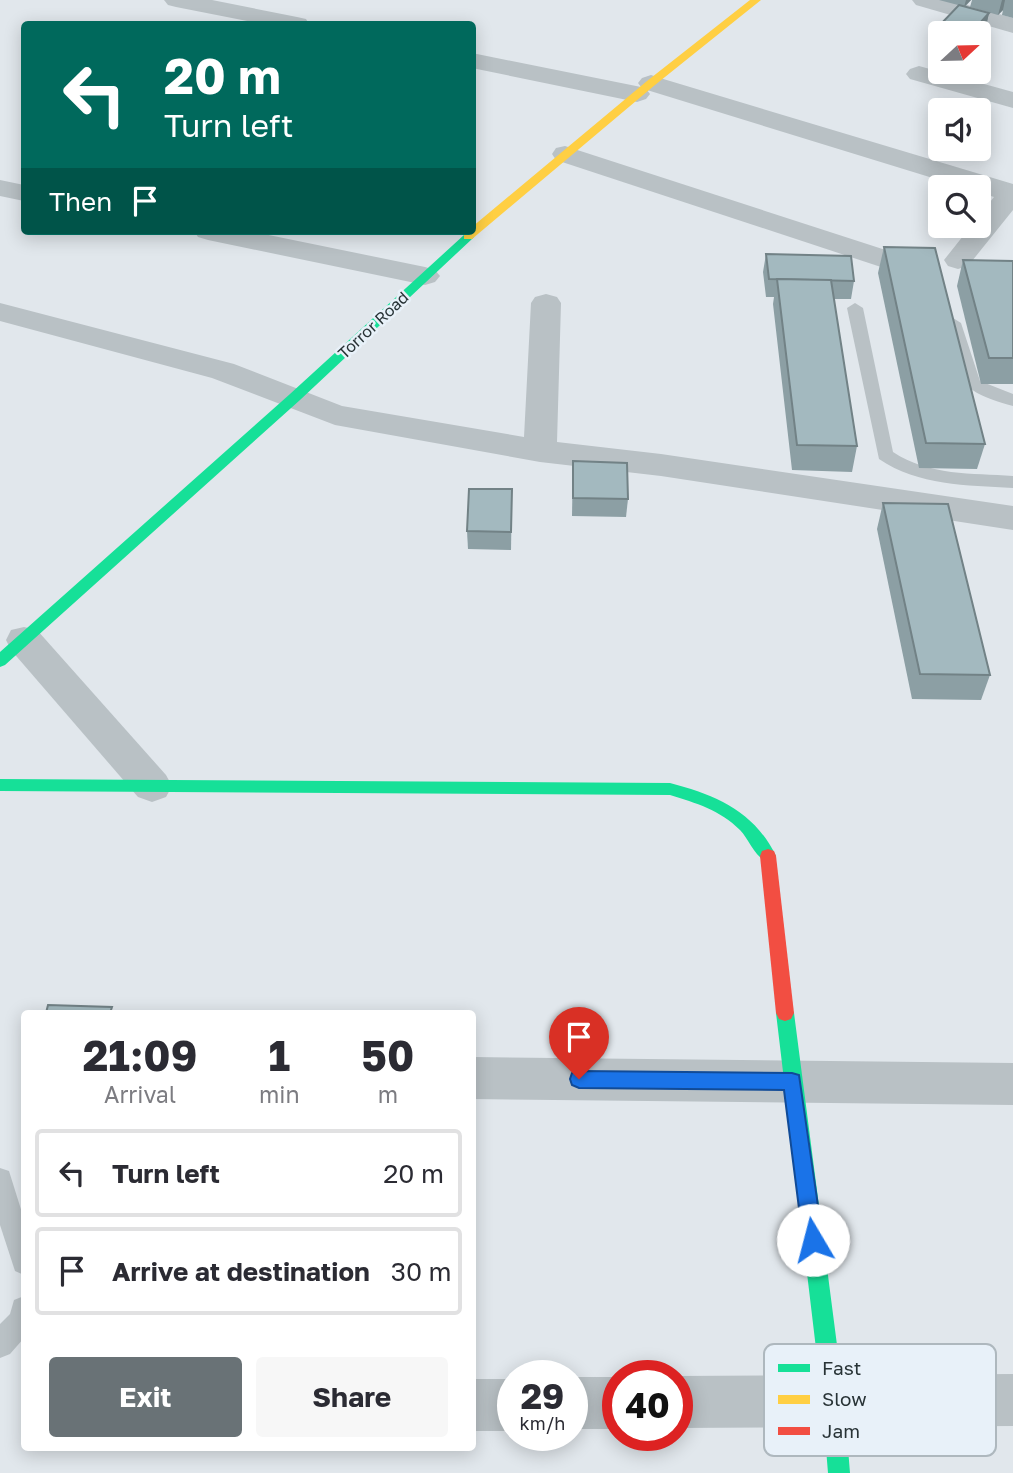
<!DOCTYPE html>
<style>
body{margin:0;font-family:"Golos Text",sans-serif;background:#f7f7f7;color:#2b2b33;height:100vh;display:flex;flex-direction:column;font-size:26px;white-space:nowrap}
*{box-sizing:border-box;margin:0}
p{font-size:23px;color:#7c7c81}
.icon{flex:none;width:38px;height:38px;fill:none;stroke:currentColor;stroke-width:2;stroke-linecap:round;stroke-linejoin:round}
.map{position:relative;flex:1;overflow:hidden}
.details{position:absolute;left:21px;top:1010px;width:455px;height:441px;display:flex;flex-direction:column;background:#fff;border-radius:7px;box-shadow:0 4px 18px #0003}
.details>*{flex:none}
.hud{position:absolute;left:21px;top:21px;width:455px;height:214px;border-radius:7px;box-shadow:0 4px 18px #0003;background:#00695c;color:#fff;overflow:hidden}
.needle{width:46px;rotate:68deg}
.buttons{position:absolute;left:928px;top:21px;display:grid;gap:14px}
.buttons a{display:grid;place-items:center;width:63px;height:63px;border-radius:7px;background:#fff;box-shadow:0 4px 18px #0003;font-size:35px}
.speed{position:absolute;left:497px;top:1360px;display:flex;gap:14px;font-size:35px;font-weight:700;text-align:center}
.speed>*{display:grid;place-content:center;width:91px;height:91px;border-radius:50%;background:#fff;box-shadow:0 4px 18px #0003;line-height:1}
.speed small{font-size:18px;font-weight:400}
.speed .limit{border:10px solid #d22;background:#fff;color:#111}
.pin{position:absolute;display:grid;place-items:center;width:60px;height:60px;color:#fff;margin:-72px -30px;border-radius:50% 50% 50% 0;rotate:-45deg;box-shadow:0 0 7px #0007}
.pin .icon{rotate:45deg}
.me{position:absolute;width:77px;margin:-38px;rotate:352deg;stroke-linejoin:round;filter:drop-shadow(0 0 5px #0008)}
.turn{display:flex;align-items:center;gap:24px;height:147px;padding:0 28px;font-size:32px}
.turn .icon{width:91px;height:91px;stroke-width:2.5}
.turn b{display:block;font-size:49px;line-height:60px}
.then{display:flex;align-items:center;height:66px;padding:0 28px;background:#0003;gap:14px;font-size:26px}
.eta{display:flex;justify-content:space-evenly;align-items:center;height:119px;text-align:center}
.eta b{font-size:42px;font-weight:700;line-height:49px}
.action{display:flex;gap:14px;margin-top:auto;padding:14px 28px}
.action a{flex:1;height:80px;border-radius:7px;background:#697276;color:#fff;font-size:28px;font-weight:700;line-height:80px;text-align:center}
.action a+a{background:#f7f7f7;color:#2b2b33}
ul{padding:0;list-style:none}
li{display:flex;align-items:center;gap:21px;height:88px;margin:0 14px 10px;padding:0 14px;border:4px solid #e1e1e2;border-radius:7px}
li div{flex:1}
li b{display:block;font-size:26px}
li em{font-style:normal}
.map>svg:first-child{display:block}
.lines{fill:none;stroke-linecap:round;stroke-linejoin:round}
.lane{fill:#b9c1c5;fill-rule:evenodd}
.street{fill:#b9c1c5;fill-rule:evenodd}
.fast{fill:#16e098;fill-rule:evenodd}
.slow{fill:#ffcf43;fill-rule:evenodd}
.jam{fill:#f24e42;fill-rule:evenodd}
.wall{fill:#8c9fa4}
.shaded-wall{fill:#728286}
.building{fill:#a3b9bf;stroke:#728286;stroke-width:2}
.route{fill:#1a73e8;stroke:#114b97;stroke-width:2}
.labels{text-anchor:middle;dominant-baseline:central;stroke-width:5;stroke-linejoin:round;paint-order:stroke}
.far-street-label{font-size:16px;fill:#283336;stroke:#e8f1f9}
.key{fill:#e8f1f9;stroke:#aeb8be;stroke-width:2}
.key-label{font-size:19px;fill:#283336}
</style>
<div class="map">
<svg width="1013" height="1473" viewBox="0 0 1013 1473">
<rect width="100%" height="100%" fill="#e1e7ec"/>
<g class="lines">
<!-- lane -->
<g class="lane">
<path d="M855,303L863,308L893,452C929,476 972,473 1013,476V488C966,485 919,486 879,459L847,308Z"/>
<path d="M953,318L961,323L980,381L1013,394V406C953,390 961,378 945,323Z"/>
<polygon points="0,1168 9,1171 24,1219 24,1275 15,1271 0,1225"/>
<polygon points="24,1296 24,1338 10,1354 0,1358 0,1324 10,1314 14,1300"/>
</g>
<!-- street -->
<g class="street">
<polygon points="164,0 212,0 297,17 306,19 309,24 263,24 176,7 168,5"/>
<polygon points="912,0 950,0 1013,18 1013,33 916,5"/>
<polygon points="472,53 641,87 638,83 642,78 651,75 660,78 1013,184 1013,210 968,266 958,269 948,266 944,260 971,226 978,226 978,217 994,197 978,192 978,187 962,187 647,90 650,94 646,99 637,102 472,68"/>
<polygon points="919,66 1013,92 1013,108 910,79 906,74 910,69"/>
<polygon points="565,146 901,255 905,261 901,267 891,270 881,267 556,160 552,154 556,148"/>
<polygon points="0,180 24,185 24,201 0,196"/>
<polygon points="194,231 249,231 425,267 435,270 440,276 435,282 425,285 208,240 198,237"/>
<polygon points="546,294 557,297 561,303 557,442 661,454 1013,506 1013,530 661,476 540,462 335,425 212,378 0,321 0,303 234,364 342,406 524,437 531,303 535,297"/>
<polygon points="24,627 37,630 166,775 172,786 166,797 152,802 138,797 11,650 6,640 11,630"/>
<polygon points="472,1057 1013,1063 1013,1105 472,1099"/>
<polygon points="1013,1374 1013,1426 677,1428 677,1376"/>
<rect x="572" y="1377" width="46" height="52"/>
<rect x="472" y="1379" width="41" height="52"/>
</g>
<!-- fast -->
<g class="fast">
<polygon points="468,234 474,237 472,239 300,400 5,665 0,667 0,652 290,394 464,235"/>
<path d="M0,779L670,783C716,795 754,811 776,856L774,861C758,866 750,840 740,830C720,810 696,803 670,795L0,791Z"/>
<polygon points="785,1005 791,1007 794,1013 844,1399 850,1473 828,1473 822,1399 776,1013 779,1007"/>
</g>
<!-- slow -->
<polygon class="slow" points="750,0 761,0 655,85 472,239 464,239 464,235 472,231 472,227 647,81"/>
<!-- jam -->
<polygon class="jam" points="768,849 774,851 776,856 794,1013 791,1019 785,1021 779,1019 776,1013 760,856 762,851"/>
</g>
<!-- wall -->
<g class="wall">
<polygon points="939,0 971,0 965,7 989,13 985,31 978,33 940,33 940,46 934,44 938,27 958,5"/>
<polygon points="972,0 1013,0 1013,18 1002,15 1003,10 998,15 970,7"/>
<polygon points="884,247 985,444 977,469 919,468 878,273"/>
<polygon points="766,254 854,281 851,299 834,299 857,446 852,472 792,470 773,304 774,297 766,297 763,272"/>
<polygon points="963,260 1013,261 1013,384 981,384 957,286"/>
<polygon points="573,461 628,499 626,517 572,516"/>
<polygon points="512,489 511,550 468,549 467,531"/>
<polygon points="883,503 990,675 981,700 912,699 877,529"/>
</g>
<!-- shaded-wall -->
<g class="shaded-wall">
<polygon points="966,0 971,0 964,7"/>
<polygon points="1002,0 1005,0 1003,10 998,15"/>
<polygon points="989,13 985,31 978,38 978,33 971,33"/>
</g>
<!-- building -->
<g class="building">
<polygon points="959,5 989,13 971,33 960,33 938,27"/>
<polygon points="884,247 935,248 985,444 926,443"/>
<polygon points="766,254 851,256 854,281 769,279"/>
<polygon points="963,260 1013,261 1013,358 989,358"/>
<polygon points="777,279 831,280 857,446 797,445"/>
<polygon points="573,461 627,463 628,499 573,498"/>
<polygon points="469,489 512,489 511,532 467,531"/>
<polygon points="883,503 948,504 990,675 920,674"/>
<polygon points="48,1005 112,1007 110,1013 46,1013"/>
</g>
<!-- route -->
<polygon class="route" points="579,1071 792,1073 799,1075 823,1240 820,1247 813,1250 806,1247 803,1240 784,1090 579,1088 572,1085 570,1079 572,1073"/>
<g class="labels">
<!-- far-street labels -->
<g class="far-street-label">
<text transform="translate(373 325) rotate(-43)">Torror Road</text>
</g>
</g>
<!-- legend -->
<rect x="764" y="1344" width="232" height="112" rx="10" class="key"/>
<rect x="778" y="1364" width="32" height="8" fill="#16e098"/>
<rect x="778" y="1395" width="32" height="9" fill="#ffcf43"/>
<rect x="778" y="1427" width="32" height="8" fill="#f24e42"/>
<g class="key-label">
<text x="822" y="1375">Fast</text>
<text x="822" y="1406">Slow</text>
<text x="822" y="1438">Jam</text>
</g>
</svg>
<div class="buttons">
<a><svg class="needle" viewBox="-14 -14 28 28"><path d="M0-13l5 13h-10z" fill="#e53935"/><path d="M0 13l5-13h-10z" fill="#7c7c81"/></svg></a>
<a><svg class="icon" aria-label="sound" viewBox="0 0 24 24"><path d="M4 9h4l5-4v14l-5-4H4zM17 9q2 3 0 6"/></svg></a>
<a><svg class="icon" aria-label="search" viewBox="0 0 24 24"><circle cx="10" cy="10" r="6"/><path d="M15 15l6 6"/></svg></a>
</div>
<div class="speed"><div>29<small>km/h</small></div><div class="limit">40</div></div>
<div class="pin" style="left:579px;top:1079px;background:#d93025"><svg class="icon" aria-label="arrive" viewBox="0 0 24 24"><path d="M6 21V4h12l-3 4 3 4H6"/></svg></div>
<svg class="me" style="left:813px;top:1240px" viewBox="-20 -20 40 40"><circle r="19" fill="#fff"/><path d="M0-13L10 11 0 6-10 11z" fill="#1a73e8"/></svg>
<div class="hud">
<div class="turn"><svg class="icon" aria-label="left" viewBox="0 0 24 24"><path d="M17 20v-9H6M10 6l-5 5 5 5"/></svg><div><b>20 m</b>Turn left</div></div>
<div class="then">Then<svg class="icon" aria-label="arrive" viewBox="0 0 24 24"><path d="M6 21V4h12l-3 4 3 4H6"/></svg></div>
</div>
<section class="details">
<div class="eta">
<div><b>21:09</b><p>Arrival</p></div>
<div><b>1</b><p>min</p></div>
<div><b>50</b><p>m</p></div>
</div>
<ul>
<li><svg class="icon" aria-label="left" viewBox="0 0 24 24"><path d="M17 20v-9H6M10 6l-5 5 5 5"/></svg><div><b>Turn left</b></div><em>20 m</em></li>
<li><svg class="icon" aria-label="arrive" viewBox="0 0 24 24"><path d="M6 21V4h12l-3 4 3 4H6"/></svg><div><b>Arrive at destination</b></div><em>30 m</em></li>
</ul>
<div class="action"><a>Exit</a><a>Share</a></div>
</section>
</div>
